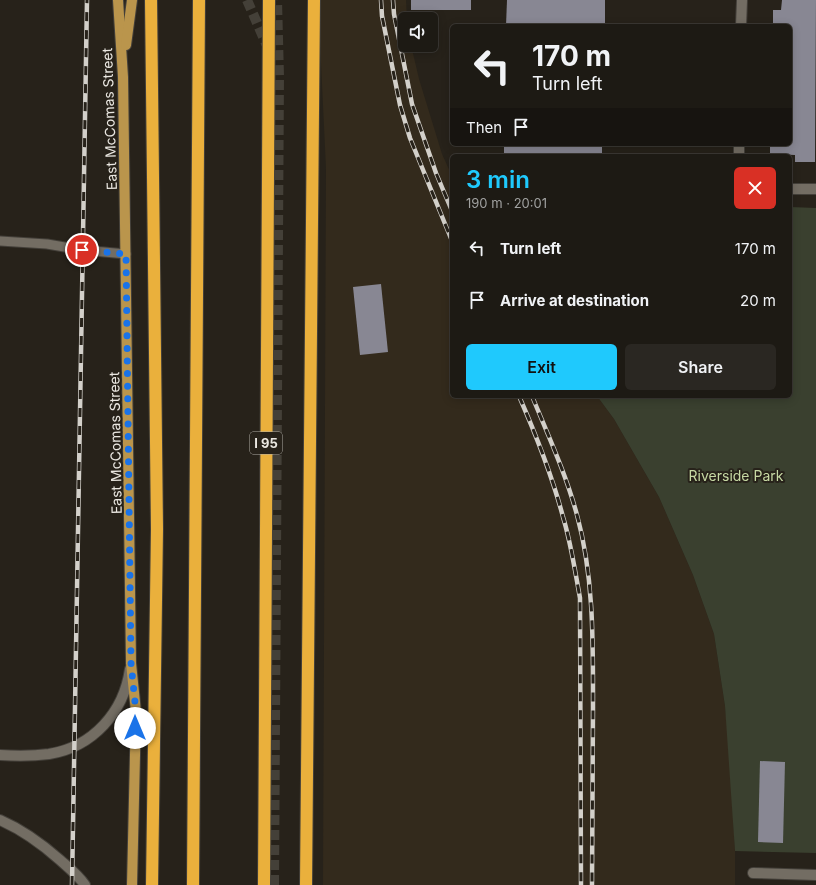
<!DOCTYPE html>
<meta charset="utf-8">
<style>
body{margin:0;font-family:Inter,sans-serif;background:#2a2722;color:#f1f3f6;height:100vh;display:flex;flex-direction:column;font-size:15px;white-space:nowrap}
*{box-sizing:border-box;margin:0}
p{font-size:13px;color:#a0a1a0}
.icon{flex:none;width:22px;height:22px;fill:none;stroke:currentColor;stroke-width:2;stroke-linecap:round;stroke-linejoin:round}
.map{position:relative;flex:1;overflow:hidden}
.sheet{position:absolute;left:450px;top:154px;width:342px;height:244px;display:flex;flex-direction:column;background:#1d1a14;border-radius:6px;box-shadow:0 2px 10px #0003,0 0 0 1px #3b3834}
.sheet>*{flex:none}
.banner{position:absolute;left:450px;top:24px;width:342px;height:122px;border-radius:6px;box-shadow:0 2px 10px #0003,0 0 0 1px #3b3834;background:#1d1a14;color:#f1f3f6;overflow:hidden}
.tools{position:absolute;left:398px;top:12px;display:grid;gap:8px}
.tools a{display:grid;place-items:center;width:40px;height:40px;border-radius:6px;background:#1d1a14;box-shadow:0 2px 10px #0003,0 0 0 1px #3b3834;font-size:20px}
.pin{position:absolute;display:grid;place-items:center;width:34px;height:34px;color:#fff;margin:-17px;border:2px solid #fff;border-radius:50%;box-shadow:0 1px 4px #0007}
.me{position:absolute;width:44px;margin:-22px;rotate:0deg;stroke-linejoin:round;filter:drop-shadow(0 0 3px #0008)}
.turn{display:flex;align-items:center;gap:14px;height:84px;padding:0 16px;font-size:18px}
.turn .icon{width:52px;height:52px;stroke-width:2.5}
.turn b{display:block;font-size:28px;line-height:34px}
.then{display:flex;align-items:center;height:38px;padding:0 16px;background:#0003;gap:8px;font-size:15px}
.round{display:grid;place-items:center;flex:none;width:42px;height:42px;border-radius:6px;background:#2a2722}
.head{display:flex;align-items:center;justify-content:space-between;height:68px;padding:0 16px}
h1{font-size:24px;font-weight:600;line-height:30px;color:#1fc9fd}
.action{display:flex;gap:8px;margin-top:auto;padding:8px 16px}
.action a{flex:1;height:46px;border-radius:6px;background:#1fc9fd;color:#111;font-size:16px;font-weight:600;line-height:46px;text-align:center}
.action a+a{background:#2a2722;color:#f1f3f6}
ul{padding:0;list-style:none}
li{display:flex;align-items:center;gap:12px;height:52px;padding:0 16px}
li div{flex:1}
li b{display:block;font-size:15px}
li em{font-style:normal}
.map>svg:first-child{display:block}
.built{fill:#332a1c}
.green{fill:#3a402f}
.building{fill:#888793}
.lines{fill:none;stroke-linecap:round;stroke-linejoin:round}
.primary-tunnel{stroke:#444038;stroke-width:10;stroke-dasharray:10 5;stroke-linecap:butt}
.lane-casing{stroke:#44403a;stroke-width:11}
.street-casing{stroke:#44403a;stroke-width:12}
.secondary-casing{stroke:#44403a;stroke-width:12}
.primary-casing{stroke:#44403a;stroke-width:12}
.highway-casing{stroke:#44403a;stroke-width:14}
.lane{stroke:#736d63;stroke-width:9}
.street{stroke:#736d63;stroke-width:10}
.secondary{stroke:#736d63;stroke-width:10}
.primary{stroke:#ba954c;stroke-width:10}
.highway{stroke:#eab03c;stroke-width:12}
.rail-casing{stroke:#d3d0ca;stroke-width:4.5}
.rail{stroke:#27221a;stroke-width:3;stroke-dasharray:9;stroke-linecap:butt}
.highway-bridge-casing{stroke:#44403a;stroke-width:14;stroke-linecap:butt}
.highway-bridge{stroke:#eab03c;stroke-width:12}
.route{stroke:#1a73e8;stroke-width:7;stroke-dasharray:0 12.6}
.labels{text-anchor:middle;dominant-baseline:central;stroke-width:4;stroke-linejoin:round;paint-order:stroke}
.shield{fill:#27221a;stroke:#b0aca5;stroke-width:1}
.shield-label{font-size:13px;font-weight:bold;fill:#eae7e1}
.street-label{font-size:14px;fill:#eae7e1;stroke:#27221a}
.park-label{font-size:14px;fill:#c6d8a3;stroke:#27221a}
</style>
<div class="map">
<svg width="816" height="885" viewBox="0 0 816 885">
<rect width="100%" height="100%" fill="#27221a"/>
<!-- built -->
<polygon class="built" points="318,0 406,0 407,19 405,19 405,45 411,45 419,79 442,154 452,176 452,396 597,396 614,419 659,497 693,575 714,634 725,706 730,757 735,851 735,885 323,885 326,168"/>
<!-- green -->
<polygon class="green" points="790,207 816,208 816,853 735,851 725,706 714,634 693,575 659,497 614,419 597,396 790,396"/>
<!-- building -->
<g class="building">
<rect x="411" y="0" width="60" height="10"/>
<polygon points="507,0 605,0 605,26 506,26"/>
<polygon points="782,0 816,0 815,162 795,162 795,155 770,154 770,144 790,144 790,26 773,26 773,10 781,10"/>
<rect x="504" y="144" width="98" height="12"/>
<polygon points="381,284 388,352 360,355 353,287"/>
<polygon points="760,761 785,762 783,843 758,842"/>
</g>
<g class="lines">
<!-- primary-tunnel -->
<g class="primary-tunnel">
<polyline points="247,0 268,48"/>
<polyline points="274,885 279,76 277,0"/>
</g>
<!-- lane casing -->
<g class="lane-casing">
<polyline id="lane" points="0,241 47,244 82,250 126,254"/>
</g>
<!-- street casing -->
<g class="street-casing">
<g id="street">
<polyline points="741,26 742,0"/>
<polyline points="739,156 739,144"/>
<polyline points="790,189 816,189"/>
<polyline points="753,873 816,875"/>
</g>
</g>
<!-- secondary casing -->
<g class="secondary-casing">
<g id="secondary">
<path d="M0,755C17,756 33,756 49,754C93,747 124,712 130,669"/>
<path d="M0,820C23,830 42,844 60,860C69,868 78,875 85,885"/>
</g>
</g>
<!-- primary casing -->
<g class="primary-casing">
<g id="primary">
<polyline points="118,0 123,77 131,663 136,712 132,885"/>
<polyline points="126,45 132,0"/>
</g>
</g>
<!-- highway casing -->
<g class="highway-casing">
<g id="highway">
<polyline points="151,0 157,529 152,885"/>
<polyline points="193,885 199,0"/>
<polyline points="306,885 314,0"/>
</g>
</g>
<!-- lane -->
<use href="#lane" class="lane"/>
<!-- street -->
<use href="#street" class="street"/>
<!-- secondary -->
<use href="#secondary" class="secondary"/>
<!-- primary -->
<use href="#primary" class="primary"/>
<!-- highway -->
<use href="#highway" class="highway"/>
<!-- rail casing -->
<g class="rail-casing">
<g id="rail">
<polyline points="381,0 382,16 400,105 410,138 452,241"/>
<polyline points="393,0 394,14 412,104 436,173 452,211"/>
<path d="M519,396C536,435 552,475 563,517C571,543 575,571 580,598L581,885"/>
<path d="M532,396C548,435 566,474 577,515C594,577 593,642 593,707C593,766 592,826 592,885"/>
<polyline points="72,885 87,0"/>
</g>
</g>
<!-- rail -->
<use href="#rail" class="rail"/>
<!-- highway-bridge casing -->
<g class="highway-bridge-casing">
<polyline id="highway-bridge" points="264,885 269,0"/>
</g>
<!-- highway-bridge -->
<use href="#highway-bridge" class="highway-bridge"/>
</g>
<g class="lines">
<!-- route -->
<polyline class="route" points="82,250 126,254 131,663 136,712 135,728"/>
</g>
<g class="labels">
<!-- shield labels -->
<rect class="shield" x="250" y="432" width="32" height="22" rx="3"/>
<g class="shield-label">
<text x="266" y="443">I 95</text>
</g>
<!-- street labels -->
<g class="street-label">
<text transform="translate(109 119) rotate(-92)">East McComas Street</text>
<text transform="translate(115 443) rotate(-91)">East McComas Street</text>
</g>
<!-- park labels -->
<g class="park-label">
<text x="736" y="475">Riverside Park</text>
</g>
</g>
</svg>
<div class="tools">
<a><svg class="icon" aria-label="sound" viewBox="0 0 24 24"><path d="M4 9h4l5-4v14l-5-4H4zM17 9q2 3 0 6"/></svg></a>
</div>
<div class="pin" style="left:82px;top:250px;background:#d93025"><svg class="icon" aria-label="arrive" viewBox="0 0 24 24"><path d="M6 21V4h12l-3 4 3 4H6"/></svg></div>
<svg class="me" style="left:135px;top:728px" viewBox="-20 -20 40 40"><circle r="19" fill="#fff"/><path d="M0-13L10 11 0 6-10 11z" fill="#1a73e8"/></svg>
<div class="banner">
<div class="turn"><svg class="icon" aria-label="left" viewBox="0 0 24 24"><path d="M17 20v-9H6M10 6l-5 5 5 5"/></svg><div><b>170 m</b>Turn left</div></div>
<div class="then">Then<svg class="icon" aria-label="arrive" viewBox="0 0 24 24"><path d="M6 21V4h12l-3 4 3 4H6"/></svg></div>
</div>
<section class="sheet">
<div class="head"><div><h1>3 min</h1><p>190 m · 20:01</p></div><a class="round" style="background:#d93025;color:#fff"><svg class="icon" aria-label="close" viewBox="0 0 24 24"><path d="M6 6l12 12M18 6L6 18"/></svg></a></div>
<ul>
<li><svg class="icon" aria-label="left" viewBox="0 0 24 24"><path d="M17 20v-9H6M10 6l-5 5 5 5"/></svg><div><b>Turn left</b></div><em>170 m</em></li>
<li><svg class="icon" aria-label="arrive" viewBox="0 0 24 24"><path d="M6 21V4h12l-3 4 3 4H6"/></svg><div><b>Arrive at destination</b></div><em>20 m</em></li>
</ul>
<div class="action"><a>Exit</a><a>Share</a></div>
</section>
</div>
